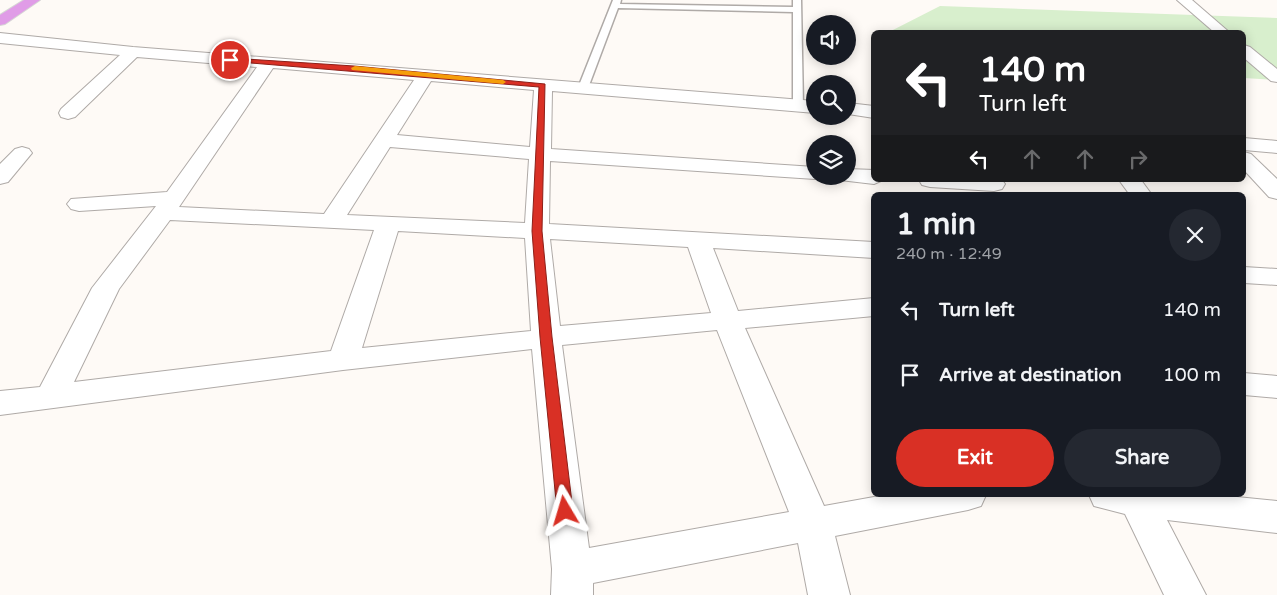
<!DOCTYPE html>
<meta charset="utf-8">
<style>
body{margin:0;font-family:"Varela Round",sans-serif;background:#242831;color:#f1f3f6;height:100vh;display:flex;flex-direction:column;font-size:19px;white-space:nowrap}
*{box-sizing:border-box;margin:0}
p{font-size:16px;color:#9ea1a6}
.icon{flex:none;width:28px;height:28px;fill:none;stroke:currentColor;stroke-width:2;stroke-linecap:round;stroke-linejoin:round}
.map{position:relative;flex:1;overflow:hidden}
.drawer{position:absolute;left:871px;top:192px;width:375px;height:305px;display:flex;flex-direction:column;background:#171b24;border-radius:8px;box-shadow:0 2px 12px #0003}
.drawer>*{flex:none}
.top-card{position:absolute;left:871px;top:30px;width:375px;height:152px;border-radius:8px;box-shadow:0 2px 12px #0003;background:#202124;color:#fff;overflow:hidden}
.buttons{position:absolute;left:806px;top:15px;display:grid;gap:10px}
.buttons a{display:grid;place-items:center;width:50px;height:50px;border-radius:50%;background:#171b24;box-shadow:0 2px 12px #0003;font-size:25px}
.pin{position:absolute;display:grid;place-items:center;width:42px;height:42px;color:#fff;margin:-21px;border:2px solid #fff;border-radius:50%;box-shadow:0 1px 5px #0007}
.me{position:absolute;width:55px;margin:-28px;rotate:353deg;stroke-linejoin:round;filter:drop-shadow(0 0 4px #0008)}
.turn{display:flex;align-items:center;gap:18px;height:105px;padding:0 25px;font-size:22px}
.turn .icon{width:65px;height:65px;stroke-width:2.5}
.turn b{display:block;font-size:35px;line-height:42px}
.lanes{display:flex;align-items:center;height:48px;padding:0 25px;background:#0003;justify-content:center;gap:25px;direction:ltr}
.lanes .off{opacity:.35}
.round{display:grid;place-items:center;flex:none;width:52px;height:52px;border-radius:26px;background:#242831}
.headline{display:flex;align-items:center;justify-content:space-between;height:85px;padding:0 25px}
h1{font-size:30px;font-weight:700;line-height:38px}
.cta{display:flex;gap:10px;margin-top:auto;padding:10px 25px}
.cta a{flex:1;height:58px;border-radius:30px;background:#d93025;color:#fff;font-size:20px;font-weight:700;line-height:58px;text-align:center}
.cta a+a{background:#242831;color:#f1f3f6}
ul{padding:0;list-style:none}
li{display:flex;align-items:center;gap:15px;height:65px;padding:0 25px}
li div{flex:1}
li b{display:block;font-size:19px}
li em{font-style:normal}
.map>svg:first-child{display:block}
.green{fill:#d8efcd}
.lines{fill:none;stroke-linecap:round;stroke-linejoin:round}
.service-casing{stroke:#afaaa7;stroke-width:3}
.minor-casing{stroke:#afaaa7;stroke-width:2}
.trunk-casing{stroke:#d7d6d6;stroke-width:2}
.service{fill:#fff;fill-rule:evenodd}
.minor{fill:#fff;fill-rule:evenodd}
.trunk{fill:#e09ce7;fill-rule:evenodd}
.route{fill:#d93025;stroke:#8d1f18}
.slow{fill:#f59e0b}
</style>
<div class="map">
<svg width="1277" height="595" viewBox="0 0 1277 595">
<rect width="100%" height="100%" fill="#fefaf6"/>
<!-- green -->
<polygon class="green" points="940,6 1277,18 1277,80 1244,78 1244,32 889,32"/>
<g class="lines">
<!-- service casing -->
<g class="service-casing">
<polygon id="service" points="613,0 621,0 620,4 793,7 793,0 801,0 803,106 798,109 793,106 793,12 618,8 588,88 587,90 579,90 578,88"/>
</g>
<!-- minor casing -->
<g class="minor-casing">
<g id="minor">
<polygon points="1177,0 1192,0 1229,32 1214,32"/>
<path d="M0,33L133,47L815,101V113L552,91L551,149L815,167V176H824L815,179L550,161L549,224L874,242V258L713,248L738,311L874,298V316L745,328L824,506L885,495H986L981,506L968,510L835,536L850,595H808L798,543L593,583V595H551L552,569L532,349L343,370L0,415V391L40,387L92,288L156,206L79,211L71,209L67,204L71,199L167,192L257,67L137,57L75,117L68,119L61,117L59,113L61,109L120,55L0,43ZM273,68L414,80L324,214L179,207ZM431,81L534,90L530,147L397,135ZM390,147L529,159L525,223L347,215ZM170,220L374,230L331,351L74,382L119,289ZM398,231L525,238L531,331L362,348ZM550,239L688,247L711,313L560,326ZM717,330L789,512L589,548L562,345Z"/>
<polygon points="1244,45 1250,47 1277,69 1277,82 1271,81 1244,58"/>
<polygon points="848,103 874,106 874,118 848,114"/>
<polygon points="1244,138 1277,141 1277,153 1244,150"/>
<polygon points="22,147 29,149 32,153 8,182 0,184 0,164 15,149"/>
<polygon points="1244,152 1251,154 1277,179 1277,199 1269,197 1244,170"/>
<polygon points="848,169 874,170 874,180 883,180 874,184 840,180 838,176 848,176"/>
<polygon points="919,180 1002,180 1005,184 1002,189 994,191 930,187 922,185"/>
<polygon points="1119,180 1141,180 1152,195 1130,195"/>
<polygon points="1244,267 1277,269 1277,285 1244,283"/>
<polygon points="1244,373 1277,376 1277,398 1244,395"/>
<polygon points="1089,495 1217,495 1277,501 1277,533 1167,520 1206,595 1164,595 1125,514 1094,506"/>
</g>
</g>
<!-- trunk casing -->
<g class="trunk-casing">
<polygon id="trunk" points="24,0 40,0 5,24 0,25 0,15"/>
</g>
<!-- service -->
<use href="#service" class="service"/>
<!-- minor -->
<use href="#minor" class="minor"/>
<!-- trunk -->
<use href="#trunk" class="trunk"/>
</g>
<!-- route -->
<polygon class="route" points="230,58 354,66 545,84 542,231 552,337 573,511 571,516 565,518 560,516 557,511 540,337 532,231 539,87 227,61 226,60"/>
<!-- slow -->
<polygon class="slow" points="355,66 503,80 506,82 503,84 352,70 351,68"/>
</svg>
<div class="buttons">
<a><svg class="icon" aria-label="sound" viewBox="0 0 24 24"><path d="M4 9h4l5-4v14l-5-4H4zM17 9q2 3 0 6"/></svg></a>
<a><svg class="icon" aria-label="search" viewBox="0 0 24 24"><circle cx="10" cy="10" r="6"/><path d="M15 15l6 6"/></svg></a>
<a><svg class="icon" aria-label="layers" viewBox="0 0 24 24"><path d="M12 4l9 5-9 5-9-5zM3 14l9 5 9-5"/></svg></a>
</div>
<div class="pin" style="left:230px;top:60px;background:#d93025"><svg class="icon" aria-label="arrive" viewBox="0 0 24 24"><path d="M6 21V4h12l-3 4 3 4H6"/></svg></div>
<svg class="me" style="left:565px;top:511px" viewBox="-20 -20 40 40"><path d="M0-17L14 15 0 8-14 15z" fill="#d93025" stroke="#fff" stroke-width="4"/></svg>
<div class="top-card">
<div class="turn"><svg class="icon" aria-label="left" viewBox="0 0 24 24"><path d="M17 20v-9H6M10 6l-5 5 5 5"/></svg><div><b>140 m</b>Turn left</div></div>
<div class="lanes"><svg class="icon" aria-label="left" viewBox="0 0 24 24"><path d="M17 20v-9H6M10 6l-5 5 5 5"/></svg><svg class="icon off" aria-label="ahead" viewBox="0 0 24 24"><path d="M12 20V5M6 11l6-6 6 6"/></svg><svg class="icon off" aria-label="ahead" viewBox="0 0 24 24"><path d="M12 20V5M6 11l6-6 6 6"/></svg><svg class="icon off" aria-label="right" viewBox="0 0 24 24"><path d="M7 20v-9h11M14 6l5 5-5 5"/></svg></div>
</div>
<section class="drawer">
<div class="headline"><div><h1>1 min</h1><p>240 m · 12:49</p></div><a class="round"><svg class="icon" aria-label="close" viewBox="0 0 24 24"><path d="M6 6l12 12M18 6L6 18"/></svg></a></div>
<ul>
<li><svg class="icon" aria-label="left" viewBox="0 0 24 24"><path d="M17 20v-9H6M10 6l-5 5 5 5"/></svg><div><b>Turn left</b></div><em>140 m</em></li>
<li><svg class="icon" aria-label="arrive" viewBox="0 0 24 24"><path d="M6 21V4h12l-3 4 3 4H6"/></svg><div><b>Arrive at destination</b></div><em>100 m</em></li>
</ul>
<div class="cta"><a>Exit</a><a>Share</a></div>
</section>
</div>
